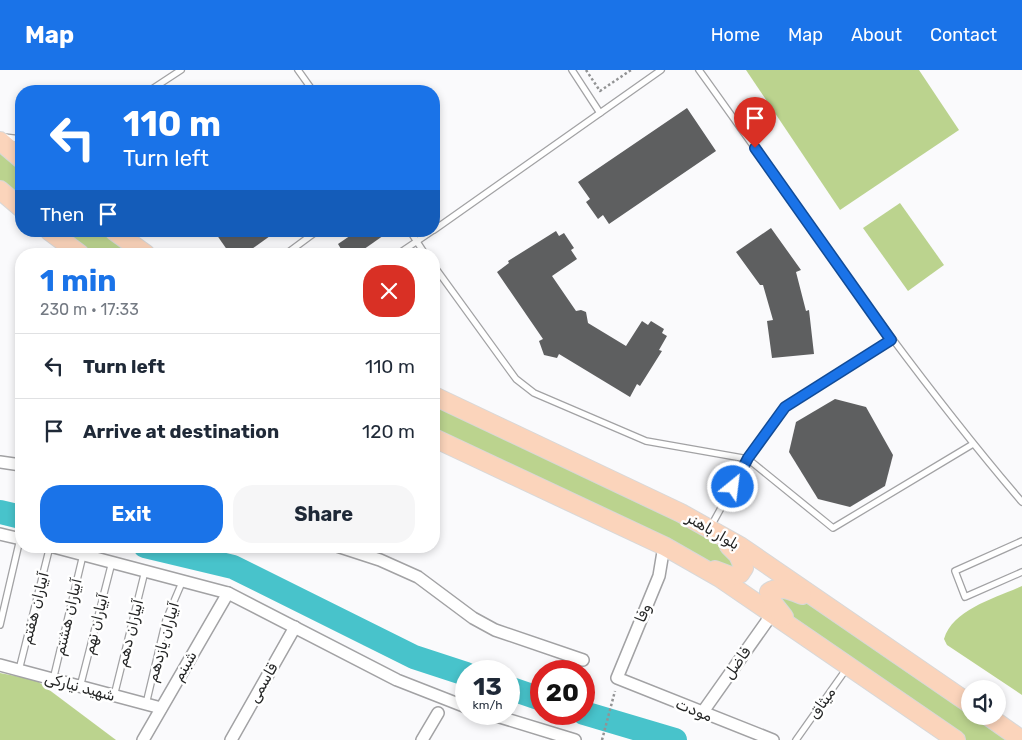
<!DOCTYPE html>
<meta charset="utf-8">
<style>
body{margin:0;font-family:Rubik,"Noto Naskh Arabic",sans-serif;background:#f6f6f7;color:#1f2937;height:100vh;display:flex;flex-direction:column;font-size:19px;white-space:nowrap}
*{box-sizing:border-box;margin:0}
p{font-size:16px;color:#747a83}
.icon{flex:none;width:28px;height:28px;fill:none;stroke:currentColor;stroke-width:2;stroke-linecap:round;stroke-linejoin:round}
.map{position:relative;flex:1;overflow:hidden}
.drawer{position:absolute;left:15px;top:178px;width:425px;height:305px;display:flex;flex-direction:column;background:#fff;border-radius:20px;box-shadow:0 2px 8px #0003}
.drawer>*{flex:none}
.guide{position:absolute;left:15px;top:15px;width:425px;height:152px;border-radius:20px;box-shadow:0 2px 8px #0003;background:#1a73e8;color:#fff;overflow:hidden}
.controls{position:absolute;left:961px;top:610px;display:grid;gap:10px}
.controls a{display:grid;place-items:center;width:45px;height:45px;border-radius:50%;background:#fff;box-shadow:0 2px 8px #0003;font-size:25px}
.speed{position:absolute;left:455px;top:590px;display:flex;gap:10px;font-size:25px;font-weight:700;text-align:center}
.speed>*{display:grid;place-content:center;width:65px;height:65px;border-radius:50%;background:#fff;box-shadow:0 2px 8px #0003;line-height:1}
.speed small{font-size:12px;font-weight:400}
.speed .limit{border:8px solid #d22;background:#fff;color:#111}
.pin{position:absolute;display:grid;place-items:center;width:42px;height:42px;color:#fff;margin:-51px -21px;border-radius:50% 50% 50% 0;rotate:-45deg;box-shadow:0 0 5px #0007}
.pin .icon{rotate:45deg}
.me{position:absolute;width:55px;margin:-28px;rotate:29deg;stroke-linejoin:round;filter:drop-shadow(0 0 4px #0008)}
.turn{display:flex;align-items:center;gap:18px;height:105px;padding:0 25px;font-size:22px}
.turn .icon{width:65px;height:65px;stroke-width:2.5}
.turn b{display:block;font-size:35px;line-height:42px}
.then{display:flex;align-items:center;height:48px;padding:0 25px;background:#0003;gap:10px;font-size:19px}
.round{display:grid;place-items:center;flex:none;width:52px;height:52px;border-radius:20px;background:#f6f6f7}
.head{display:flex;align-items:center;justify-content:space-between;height:85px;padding:0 25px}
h1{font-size:30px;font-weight:700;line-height:38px;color:#1a73e8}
.action{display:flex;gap:10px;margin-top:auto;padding:10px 25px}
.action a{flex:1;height:58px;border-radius:20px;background:#1a73e8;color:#fff;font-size:20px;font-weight:700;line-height:58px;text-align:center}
.action a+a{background:#f6f6f7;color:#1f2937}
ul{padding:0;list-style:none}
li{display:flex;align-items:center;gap:15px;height:65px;padding:0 25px;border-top:1px solid #e0e1e3}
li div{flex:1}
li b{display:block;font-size:19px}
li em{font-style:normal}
header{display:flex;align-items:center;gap:30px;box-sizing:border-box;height:70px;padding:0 25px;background:#1a73e8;color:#fff}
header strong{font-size:24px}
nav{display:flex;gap:28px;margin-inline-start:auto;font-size:18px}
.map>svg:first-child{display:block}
.green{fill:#bbd38e}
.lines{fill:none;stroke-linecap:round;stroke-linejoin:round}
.river{stroke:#48c3cb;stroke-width:24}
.building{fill:#5e5f60}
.lane-casing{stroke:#a2a2a4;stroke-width:8}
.street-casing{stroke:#a2a2a4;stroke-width:14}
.primary-casing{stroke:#d8d8d8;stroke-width:20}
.path{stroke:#929394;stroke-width:2.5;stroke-dasharray:2.5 2.5;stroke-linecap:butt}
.lane{stroke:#fff;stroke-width:5.5}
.street{stroke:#fff;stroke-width:11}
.primary{stroke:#fbd4bb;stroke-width:18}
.route-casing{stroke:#114b97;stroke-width:12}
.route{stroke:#1a73e8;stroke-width:9}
.labels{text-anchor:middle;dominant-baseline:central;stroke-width:5;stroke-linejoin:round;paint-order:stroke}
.street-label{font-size:15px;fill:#252626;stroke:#fff}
</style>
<header>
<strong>Map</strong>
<nav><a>Home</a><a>Map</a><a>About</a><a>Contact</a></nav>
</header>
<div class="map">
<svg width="1022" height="670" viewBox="0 0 1022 670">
<rect width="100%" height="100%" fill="#fafafc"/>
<!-- green -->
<g class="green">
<polygon points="746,0 919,0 959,60 840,140"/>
<polygon points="0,71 21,89 21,138 0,120"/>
<polygon points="900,133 944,195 908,221 863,158"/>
<polygon points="49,161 114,161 146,184 80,184"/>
<polygon points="434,326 681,443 738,485 731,506 434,368"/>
<path d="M1022,516V625L947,575L944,569C953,539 996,528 1022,516Z"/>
<polygon points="774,518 794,522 970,634 970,646 987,646 1020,670 953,670 783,546"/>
<polygon points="0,603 36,610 116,670 0,670"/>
</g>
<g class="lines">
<!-- river -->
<g class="river">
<polyline points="0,442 21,447"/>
<polyline points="145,476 233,497 414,587 466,604"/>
<polyline points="509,618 541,629"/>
<polyline points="584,643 675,670"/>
</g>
</g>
<!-- building -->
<g class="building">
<polygon points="687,38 716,81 609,154 603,145 598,149 586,132 590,129 578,112"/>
<polygon points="771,158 801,200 796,202 806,241 809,240 814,284 772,288 767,251 773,250 763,215 760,215 736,182"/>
<polygon points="214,161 277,161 245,184 230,184"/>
<polygon points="357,161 390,161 357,184 344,184 338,174"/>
<polygon points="556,161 559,166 564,163 574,178 571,180 577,189 552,206 576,241 581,240 586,242 588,253 626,276 642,251 648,255 651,251 664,259 662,263 667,266 659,280 662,281 640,316 637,314 630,327 559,284 557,288 544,285 539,271 543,269 497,202 509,193 508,191"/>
<polygon points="835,329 866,337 893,385 885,416 850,437 818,429 789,382 796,352"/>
</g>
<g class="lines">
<!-- lane casing -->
<g class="lane-casing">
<g id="lane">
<polyline points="298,0 313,21"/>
<polyline points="572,0 600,43"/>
<path d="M699,0C804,146 905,295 1022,432"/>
<polyline points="149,21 181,0"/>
<polyline points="4,67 21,69"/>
<polyline points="434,160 661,0"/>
<polyline points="410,161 425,184"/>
<polyline points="286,184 317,161"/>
<polyline points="398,184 432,161"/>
<polyline points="434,196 516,309 534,323 646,371 748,389 710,458"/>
<polyline points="891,269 785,337 748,389 833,458 973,374"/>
<polyline points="1022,471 955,501 965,527 1022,502"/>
<polyline points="0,555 20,469"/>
<polyline points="19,600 50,476"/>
<polyline points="53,610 83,485"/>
<polyline points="80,617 112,492"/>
<polyline points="114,626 145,501"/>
<polyline points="146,634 166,550 183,510"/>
<polyline points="796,670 847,598"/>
</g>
</g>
<!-- street casing -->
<g class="street-casing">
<g id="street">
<polyline points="0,392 21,395"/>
<polyline points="0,464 21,469"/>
<polyline points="50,476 228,523 397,610 466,637"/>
<polyline points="337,476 380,490 418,507 473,548 495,560 583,590"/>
<polyline points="664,476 659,506 617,608 773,670"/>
<polyline points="0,595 161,638"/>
<polyline points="702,643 772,544"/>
<polyline points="490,644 575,670"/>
<polyline points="143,670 228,523"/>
<polyline points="231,670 295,557"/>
<polyline points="422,670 438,643"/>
</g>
</g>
<!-- primary casing -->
<g class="primary-casing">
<g id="primary">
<polyline points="0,71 21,89"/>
<polyline points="0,120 21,138"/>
<polyline points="49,161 80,184"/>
<polyline points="114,161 146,184"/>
<polyline points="434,326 681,443 740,476 970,634"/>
<polyline points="434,368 664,476 720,508 956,670"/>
<polyline points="715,500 731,506 740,504 744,498 738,485 729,476"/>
<path d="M784,547L773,533L769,522C779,515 792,521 802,525"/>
<polyline points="988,646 1022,670"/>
</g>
</g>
<!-- path -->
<g class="path">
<polyline points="586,0 600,21 631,0"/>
<polyline points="602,670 615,621"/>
</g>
<!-- lane -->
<use href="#lane" class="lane"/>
<!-- street -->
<use href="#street" class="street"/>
<!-- primary -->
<use href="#primary" class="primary"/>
</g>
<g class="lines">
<!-- route casing -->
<g class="route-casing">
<polyline id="route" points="733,417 748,388 785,337 891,270 755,78"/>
</g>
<!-- route -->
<use href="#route" class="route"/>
</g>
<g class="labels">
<!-- street labels -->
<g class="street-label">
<text transform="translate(713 461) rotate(30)">بلوار باهنر</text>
<text transform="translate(35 538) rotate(-76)">آبیاران هفتم</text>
<text transform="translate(643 543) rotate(-68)">وفا</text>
<text transform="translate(68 547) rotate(-77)">آبیاران هشتم</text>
<text transform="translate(96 554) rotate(-76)">آبیاران نهم</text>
<text transform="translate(130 563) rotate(-76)">آبیاران دهم</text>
<text transform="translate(163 572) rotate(-74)">آبیاران یازدهم</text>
<text transform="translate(737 593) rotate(-55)">فاضل</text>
<text transform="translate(185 596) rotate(-60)">شبنم</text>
<text transform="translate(263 613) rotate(-60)">قاسمی</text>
<text transform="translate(80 617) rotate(15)">شهید نیارکی</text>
<text transform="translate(822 633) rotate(-54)">میثاق</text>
<text transform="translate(694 640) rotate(22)">مودت</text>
</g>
</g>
</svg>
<div class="controls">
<a><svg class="icon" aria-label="sound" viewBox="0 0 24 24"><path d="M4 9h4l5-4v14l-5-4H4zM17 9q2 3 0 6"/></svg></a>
</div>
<div class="speed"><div>13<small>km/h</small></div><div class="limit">20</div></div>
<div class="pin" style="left:755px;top:78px;background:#d93025"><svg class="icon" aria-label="arrive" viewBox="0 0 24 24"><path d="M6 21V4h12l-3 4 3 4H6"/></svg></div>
<svg class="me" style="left:733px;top:417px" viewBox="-20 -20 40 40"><circle r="17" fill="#1a73e8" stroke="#fff" stroke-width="3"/><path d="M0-11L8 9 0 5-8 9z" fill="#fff"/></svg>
<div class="guide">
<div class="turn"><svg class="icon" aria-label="left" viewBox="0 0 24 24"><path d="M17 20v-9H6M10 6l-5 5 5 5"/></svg><div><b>110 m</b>Turn left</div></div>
<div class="then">Then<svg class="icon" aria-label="arrive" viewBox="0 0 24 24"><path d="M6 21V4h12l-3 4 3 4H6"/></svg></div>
</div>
<section class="drawer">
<div class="head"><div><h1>1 min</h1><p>230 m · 17:33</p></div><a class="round" style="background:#d93025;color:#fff"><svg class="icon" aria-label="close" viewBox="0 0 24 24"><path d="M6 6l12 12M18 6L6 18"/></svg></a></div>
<ul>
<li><svg class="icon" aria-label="left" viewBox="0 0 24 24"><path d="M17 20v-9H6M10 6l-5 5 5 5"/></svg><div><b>Turn left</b></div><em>110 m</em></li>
<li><svg class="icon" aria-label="arrive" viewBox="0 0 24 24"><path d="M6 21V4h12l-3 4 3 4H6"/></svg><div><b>Arrive at destination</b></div><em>120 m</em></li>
</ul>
<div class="action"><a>Exit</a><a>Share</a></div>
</section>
</div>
